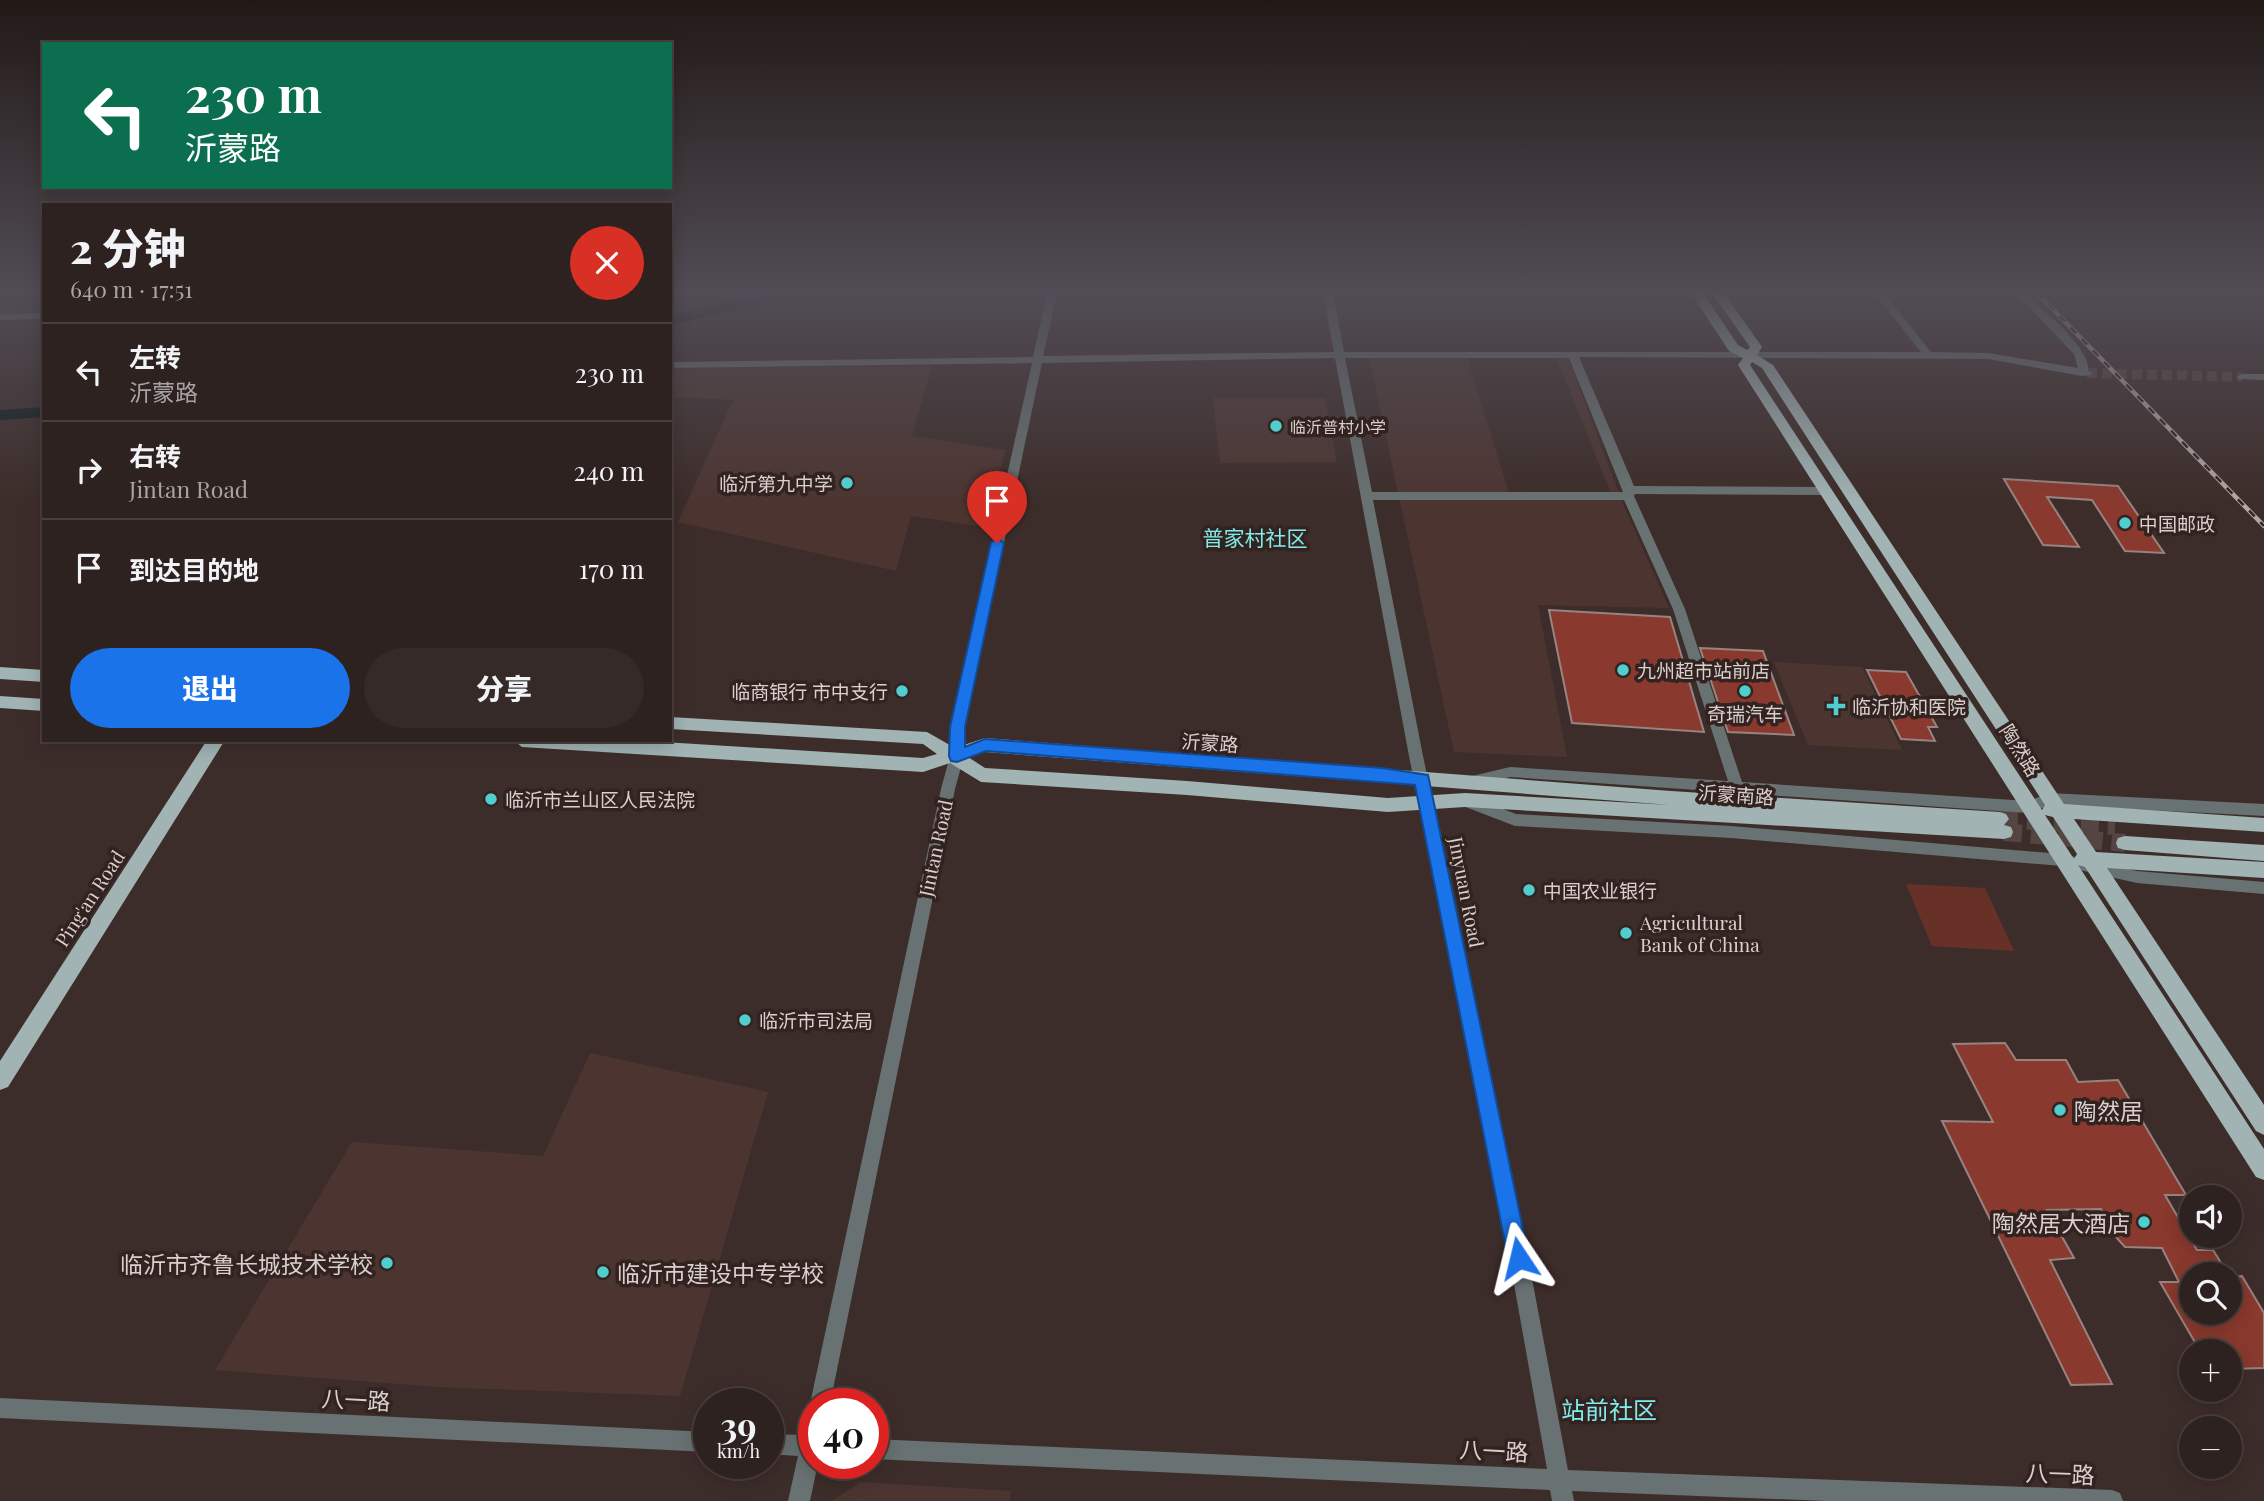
<!DOCTYPE html>
<html lang="zh">
<meta charset="utf-8">
<style>
body{margin:0;font-family:"Playfair Display","Noto Sans SC",serif;background:#362a29;color:#f1f3f6;height:100vh;display:flex;flex-direction:column;font-size:26px;white-space:nowrap}
*{box-sizing:border-box;margin:0}
p{font-size:23px;color:#a7a4a5}
.icon{flex:none;width:38px;height:38px;fill:none;stroke:currentColor;stroke-width:2;stroke-linecap:round;stroke-linejoin:round}
.map{position:relative;flex:1;overflow:hidden}
.drawer{position:absolute;left:42px;top:203px;width:630px;height:539px;display:flex;flex-direction:column;background:#2e2220;border-radius:0px;box-shadow:0 4px 18px #0003,0 0 0 2px #493f3e}
.drawer>*{flex:none}
.guide{position:absolute;left:42px;top:42px;width:630px;height:147px;border-radius:0px;box-shadow:0 4px 18px #0003,0 0 0 2px #493f3e;background:#0b6e4f;color:#fff;overflow:hidden}
.fabs{position:absolute;left:2179px;top:1185px;display:grid;gap:14px}
.fabs a{display:grid;place-items:center;width:63px;height:63px;border-radius:50%;background:#2e2220;box-shadow:0 4px 18px #0003,0 0 0 2px #493f3e;font-size:35px}
.speed{position:absolute;left:693px;top:1388px;display:flex;gap:14px;font-size:35px;font-weight:700;text-align:center}
.speed>*{display:grid;place-content:center;width:91px;height:91px;border-radius:50%;background:#2e2220;box-shadow:0 4px 18px #0003,0 0 0 2px #493f3e;line-height:1}
.speed small{font-size:18px;font-weight:400}
.speed .limit{border:10px solid #d22;background:#fff;color:#111}
.pin{position:absolute;display:grid;place-items:center;width:60px;height:60px;color:#fff;margin:-72px -30px;border-radius:50% 50% 50% 0;rotate:-45deg;box-shadow:0 0 7px #0007}
.pin .icon{rotate:45deg}
.me{position:absolute;width:77px;margin:-38px;rotate:350deg;stroke-linejoin:round;filter:drop-shadow(0 0 5px #0008)}
.turn{display:flex;align-items:center;gap:24px;height:147px;padding:0 28px;font-size:32px}
.turn .icon{width:91px;height:91px;stroke-width:2.5}
.turn b{display:block;font-size:49px;line-height:60px}
.round{display:grid;place-items:center;flex:none;width:74px;height:74px;border-radius:37px;background:#362a29}
.headline{display:flex;align-items:center;justify-content:space-between;height:119px;padding:0 28px}
h1{font-size:42px;font-weight:800;line-height:52px}
.action{display:flex;gap:14px;margin-top:auto;padding:14px 28px}
.action a{flex:1;height:80px;border-radius:42px;background:#1a73e8;color:#fff;font-size:28px;font-weight:800;line-height:80px;text-align:center}
.action a+a{background:#362a29;color:#f1f3f6}
ul{padding:0;list-style:none}
li{display:flex;align-items:center;gap:21px;height:98px;padding:0 28px;border-top:2px solid #493f3e}
li div{flex:1}
li b{display:block;font-size:26px}
li em{font-style:normal}
.map>svg:first-child{display:block}
.built{fill:#4c3531}
.green{fill:#683128}
.lines{fill:none;stroke-linecap:round;stroke-linejoin:round}
.river{fill:#0d1d1d;fill-rule:evenodd}
.building{fill:#89392d;stroke:#978380;stroke-width:2}
.minor-tunnel{stroke:#544542;stroke-width:10;stroke-dasharray:10 5;stroke-linecap:butt}
.major-tunnel{stroke:#544542;stroke-width:18;stroke-dasharray:18 9;stroke-linecap:butt}
.minor{fill:#697272;fill-rule:evenodd}
.major{fill:#a1b3b3;fill-rule:evenodd}
.rail-casing{stroke:#b2a7a4;stroke-width:4.5}
.rail{stroke:#322320;stroke-width:2.5;stroke-dasharray:8;stroke-linecap:butt}
.route{fill:#1a73e8;stroke:#114b97;stroke-width:2}
.poi-dot{fill:#52cdcd;stroke:#322320;stroke-width:2.5}
.labels{text-anchor:middle;dominant-baseline:central;stroke-width:7;stroke-linejoin:round;paint-order:stroke}
.far-poi-label{font-size:16px;fill:#d9cfcd;stroke:#322320;text-anchor:start}
.poi-label{font-size:19px;fill:#d9cfcd;stroke:#322320;text-anchor:start}
.street-label{font-size:19px;fill:#d9cfcd;stroke:#322320}
.neighbourhood-label{font-size:21px;fill:#80ebeb;stroke:#322320}
.near-poi-label{font-size:23px;fill:#d9cfcd;stroke:#322320;text-anchor:start}
.near-street-label{font-size:23px;fill:#d9cfcd;stroke:#322320}
.near-neighbourhood-label{font-size:24px;fill:#80ebeb;stroke:#322320}
</style>
<div class="map">
<svg width="2264" height="1501" viewBox="0 0 2264 1501">
<rect width="100%" height="100%" fill="#3d2d2a"/>
<!-- built -->
<g class="built">
<polygon points="1556,357 1568,357 1622,502 1669,608 1538,605 1567,757 1454,752 1369,358 1467,358 1510,496 1612,496"/>
<polygon points="932,366 912,436 1006,450 985,527 911,516 896,571 678,522 733,400 670,397 670,368"/>
<polygon points="1213,398 1325,398 1337,462 1220,463"/>
<polygon points="1774,662 1862,667 1902,750 1808,745"/>
<polygon points="590,1053 768,1092 680,1396 439,1387 215,1370 352,1142 543,1156"/>
<polygon points="860,1482 1011,1491 1010,1501 832,1501"/>
</g>
<!-- green -->
<polygon class="green" points="1906,884 1985,888 2014,951 1932,946"/>
<g class="lines">
<!-- river -->
<g class="river">
<polygon points="764,293 789,293 786,296 670,326 670,316"/>
<polygon points="44,407 44,417 0,420 0,410"/>
</g>
</g>
<!-- building -->
<g class="building">
<polygon points="2004,479 2118,486 2164,553 2125,551 2092,500 2047,497 2079,547 2043,545"/>
<polygon points="1549,610 1670,617 1704,732 1572,723"/>
<polygon points="1700,648 1763,651 1794,735 1728,732"/>
<polygon points="1867,670 1906,672 1937,727 1928,727 1935,741 1901,739"/>
<polygon points="2005,1043 2016,1060 2066,1060 2078,1082 2118,1080 2186,1195 2165,1195 2197,1250 2213,1250 2228,1274 2191,1274 2191,1312 2230,1312 2230,1277 2242,1276 2264,1313 2264,1368 2230,1369 2230,1351 2200,1351 2160,1282 2179,1282 2162,1248 2125,1247 2113,1234 2101,1209 2047,1210 2074,1258 2050,1260 2112,1384 2071,1385 1942,1121 1993,1122 1953,1044"/>
</g>
<g class="lines">
<!-- minor-tunnel -->
<polyline class="minor-tunnel" points="2087,373 2242,377"/>
<!-- major-tunnel -->
<g class="major-tunnel">
<polyline points="2000,819 2115,826"/>
<polyline points="2004,832 2125,843"/>
</g>
<!-- minor -->
<g class="minor">
<path d="M1047,293H1057L1043,356L1334,352L1323,293H1333L1344,352H1921L1874,293H1884L1931,352L1988,353L2078,368L2074,354L2015,293H2025C2041,308 2091,349 2088,370L2092,373L2091,375L2082,376L1988,359L1579,357L1634,486L1825,487L1831,491L1825,495L1635,494L1634,496L1685,609L1742,782L2028,801L2050,793L2264,804V816L2051,805L2028,813L1510,777L1473,787L1468,785L1466,781L1468,777L1510,767L1728,781L1673,609L1624,500H1373L1423,756L1514,1183L1568,1470L2112,1490L2120,1493L2123,1501H1828L1572,1491L1574,1501H1552L1550,1490L873,1459V1439L1547,1469L1496,1183L1409,756L1335,358L1042,363L965,727L964,756L955,789L830,1404H814L813,1411L810,1404L941,789L950,756L951,727L1032,363L670,368V362L1033,357ZM1345,358H1569L1623,492H1372Z"/>
<polygon points="44,313 44,319 0,320 0,314"/>
<polygon points="2242,374 2264,374 2264,380 2238,379 2237,377"/>
<polygon points="1468,796 1516,814 1731,826 2062,854 2137,871 2264,882 2264,894 2137,883 2062,866 1731,838 1515,826 1463,806 1461,802 1463,798"/>
<polygon points="0,1398 709,1432 709,1452 0,1418"/>
<polygon points="814,1421 814,1463 818,1463 810,1501 788,1501 798,1456 768,1454 768,1434 803,1435 807,1424"/>
</g>
<!-- major -->
<g class="major">
<path d="M1691,293H1703L1738,345L1747,350L1750,347L1712,293H1724L1762,347L1757,355L1773,365L2064,804L2264,818V832L2074,819L2096,852L2264,862V878L2107,868L2264,1105V1135L2256,1131L2085,867L2078,865L2264,1149V1180L2256,1177L1738,365L1743,358L1729,351ZM1752,362L1762,368L2045,805L2042,810L1750,365ZM2045,815L2053,817L2077,854L2074,859Z"/>
<polygon points="0,667 44,670 44,682 0,679"/>
<polygon points="0,696 44,699 44,711 0,708"/>
<path d="M670,717L927,732L955,748L985,738L1671,791L2000,812L2006,814L2009,819L2004,825L2011,827L2013,832L2011,837L2004,839L1465,807L1388,812L1187,795L981,782L950,763L923,772L522,747L513,740H631L923,758L937,754L923,744L670,729ZM985,752L1670,805L1465,793L1388,798L1187,781L985,768L968,757Z"/>
<polygon points="207,740 225,740 8,1087 0,1090 0,1061"/>
<polygon points="2125,836 2264,845 2264,861 2125,850 2118,848 2116,843 2118,838"/>
</g>
<!-- rail casing -->
<g class="rail-casing">
<polyline id="rail" points="2037,293 2264,526"/>
</g>
<!-- rail -->
<use href="#rail" class="rail"/>
</g>
<!-- sky -->
<linearGradient id="sky" x2="0" y2="1"><stop stop-color="#221917"/><stop offset="0.58" stop-color="#514c55"/><stop offset="1" stop-color="#514c55" stop-opacity="0"/></linearGradient>
<rect width="2264" height="503" fill="url(#sky)"/>
<!-- route -->
<polygon class="route" points="997,538 1004,543 965,727 965,747 985,739 1382,768 1428,775 1529,1258 1526,1266 1519,1269 1511,1266 1508,1258 1415,785 986,751 957,762 951,761 949,756 950,727 991,543"/>
<!-- markers -->
<g class="poi-dot">
<circle cx="1276" cy="426" r="7"/>
<circle cx="847" cy="483" r="7"/>
<circle cx="2125" cy="523" r="7"/>
<circle cx="1623" cy="670" r="7"/>
<circle cx="902" cy="691" r="7"/>
<circle cx="1745" cy="691" r="7"/>
<path d="M1832.5 695.5h7v7h7v7h-7v7h-7v-7h-7v-7h7z"/>
<circle cx="491" cy="799" r="7"/>
<circle cx="1529" cy="890" r="7"/>
<circle cx="1626" cy="933" r="7"/>
<circle cx="745" cy="1020" r="7"/>
<circle cx="2060" cy="1110" r="7"/>
<circle cx="2144" cy="1222" r="7"/>
<circle cx="387" cy="1263" r="7"/>
<circle cx="603" cy="1272" r="7"/>
</g>
<g class="labels">
<!-- far-poi labels -->
<g class="far-poi-label">
<text x="1290" y="426">临沂普村小学</text>
</g>
<!-- poi labels -->
<g class="poi-label">
<text x="833" y="483" text-anchor="end">临沂第九中学</text>
<text x="2139" y="523">中国邮政</text>
<text x="1637" y="670">九州超市站前店</text>
<text x="888" y="691" text-anchor="end">临商银行 市中支行</text>
<text x="1852" y="706">临沂协和医院</text>
<text x="1745" y="713" text-anchor="middle">奇瑞汽车</text>
<text x="505" y="799">临沂市兰山区人民法院</text>
<text x="1543" y="890">中国农业银行</text>
<text x="1640" y="922">Agricultural<tspan x="1640" dy="22">Bank of China</tspan></text>
<text x="759" y="1020">临沂市司法局</text>
</g>
<!-- street labels -->
<g class="street-label">
<text transform="translate(1210 742) rotate(4)">沂蒙路</text>
<text transform="translate(2021 750) rotate(58)">陶然路</text>
<text transform="translate(1736 794) rotate(4)">沂蒙南路</text>
<text transform="translate(935 848) rotate(-78)">Jintan Road</text>
<text transform="translate(1467 892) rotate(79)">Jinyuan Road</text>
<text transform="translate(89 898) rotate(-57)">Ping'an Road</text>
</g>
<!-- neighbourhood labels -->
<g class="neighbourhood-label">
<text x="1255" y="537">普家村社区</text>
</g>
<!-- near-poi labels -->
<g class="near-poi-label">
<text x="2074" y="1110">陶然居</text>
<text x="2130" y="1222" text-anchor="end">陶然居大酒店</text>
<text x="373" y="1263" text-anchor="end">临沂市齐鲁长城技术学校</text>
<text x="617" y="1272">临沂市建设中专学校</text>
</g>
<!-- near-street labels -->
<g class="near-street-label">
<text transform="translate(356 1399) rotate(3)">八一路</text>
<text transform="translate(1494 1450) rotate(3)">八一路</text>
<text transform="translate(2060 1473) rotate(2)">八一路</text>
</g>
<!-- near-neighbourhood labels -->
<g class="near-neighbourhood-label">
<text x="1609" y="1409">站前社区</text>
</g>
</g>
</svg>
<div class="fabs">
<a><svg class="icon" aria-label="sound" viewBox="0 0 24 24"><path d="M4 9h4l5-4v14l-5-4H4zM17 9q2 3 0 6"/></svg></a>
<a><svg class="icon" aria-label="search" viewBox="0 0 24 24"><circle cx="10" cy="10" r="6"/><path d="M15 15l6 6"/></svg></a>
<a>+</a>
<a>−</a>
</div>
<div class="speed"><div>39<small>km/h</small></div><div class="limit">40</div></div>
<div class="pin" style="left:997px;top:543px;background:#d93025"><svg class="icon" aria-label="arrive" viewBox="0 0 24 24"><path d="M6 21V4h12l-3 4 3 4H6"/></svg></div>
<svg class="me" style="left:1519px;top:1258px" viewBox="-20 -20 40 40"><path d="M0-17L14 15 0 8-14 15z" fill="#1a73e8" stroke="#fff" stroke-width="4"/></svg>
<div class="guide">
<div class="turn"><svg class="icon" aria-label="left" viewBox="0 0 24 24"><path d="M17 20v-9H6M10 6l-5 5 5 5"/></svg><div><b>230 m</b>沂蒙路</div></div>
</div>
<section class="drawer">
<div class="headline"><div><h1>2 分钟</h1><p>640 m · 17:51</p></div><a class="round" style="background:#d93025;color:#fff"><svg class="icon" aria-label="close" viewBox="0 0 24 24"><path d="M6 6l12 12M18 6L6 18"/></svg></a></div>
<ul>
<li><svg class="icon" aria-label="left" viewBox="0 0 24 24"><path d="M17 20v-9H6M10 6l-5 5 5 5"/></svg><div><b>左转</b><p>沂蒙路</p></div><em>230 m</em></li>
<li><svg class="icon" aria-label="right" viewBox="0 0 24 24"><path d="M7 20v-9h11M14 6l5 5-5 5"/></svg><div><b>右转</b><p>Jintan Road</p></div><em>240 m</em></li>
<li><svg class="icon" aria-label="arrive" viewBox="0 0 24 24"><path d="M6 21V4h12l-3 4 3 4H6"/></svg><div><b>到达目的地</b></div><em>170 m</em></li>
</ul>
<div class="action"><a>退出</a><a>分享</a></div>
</section>
</div>
